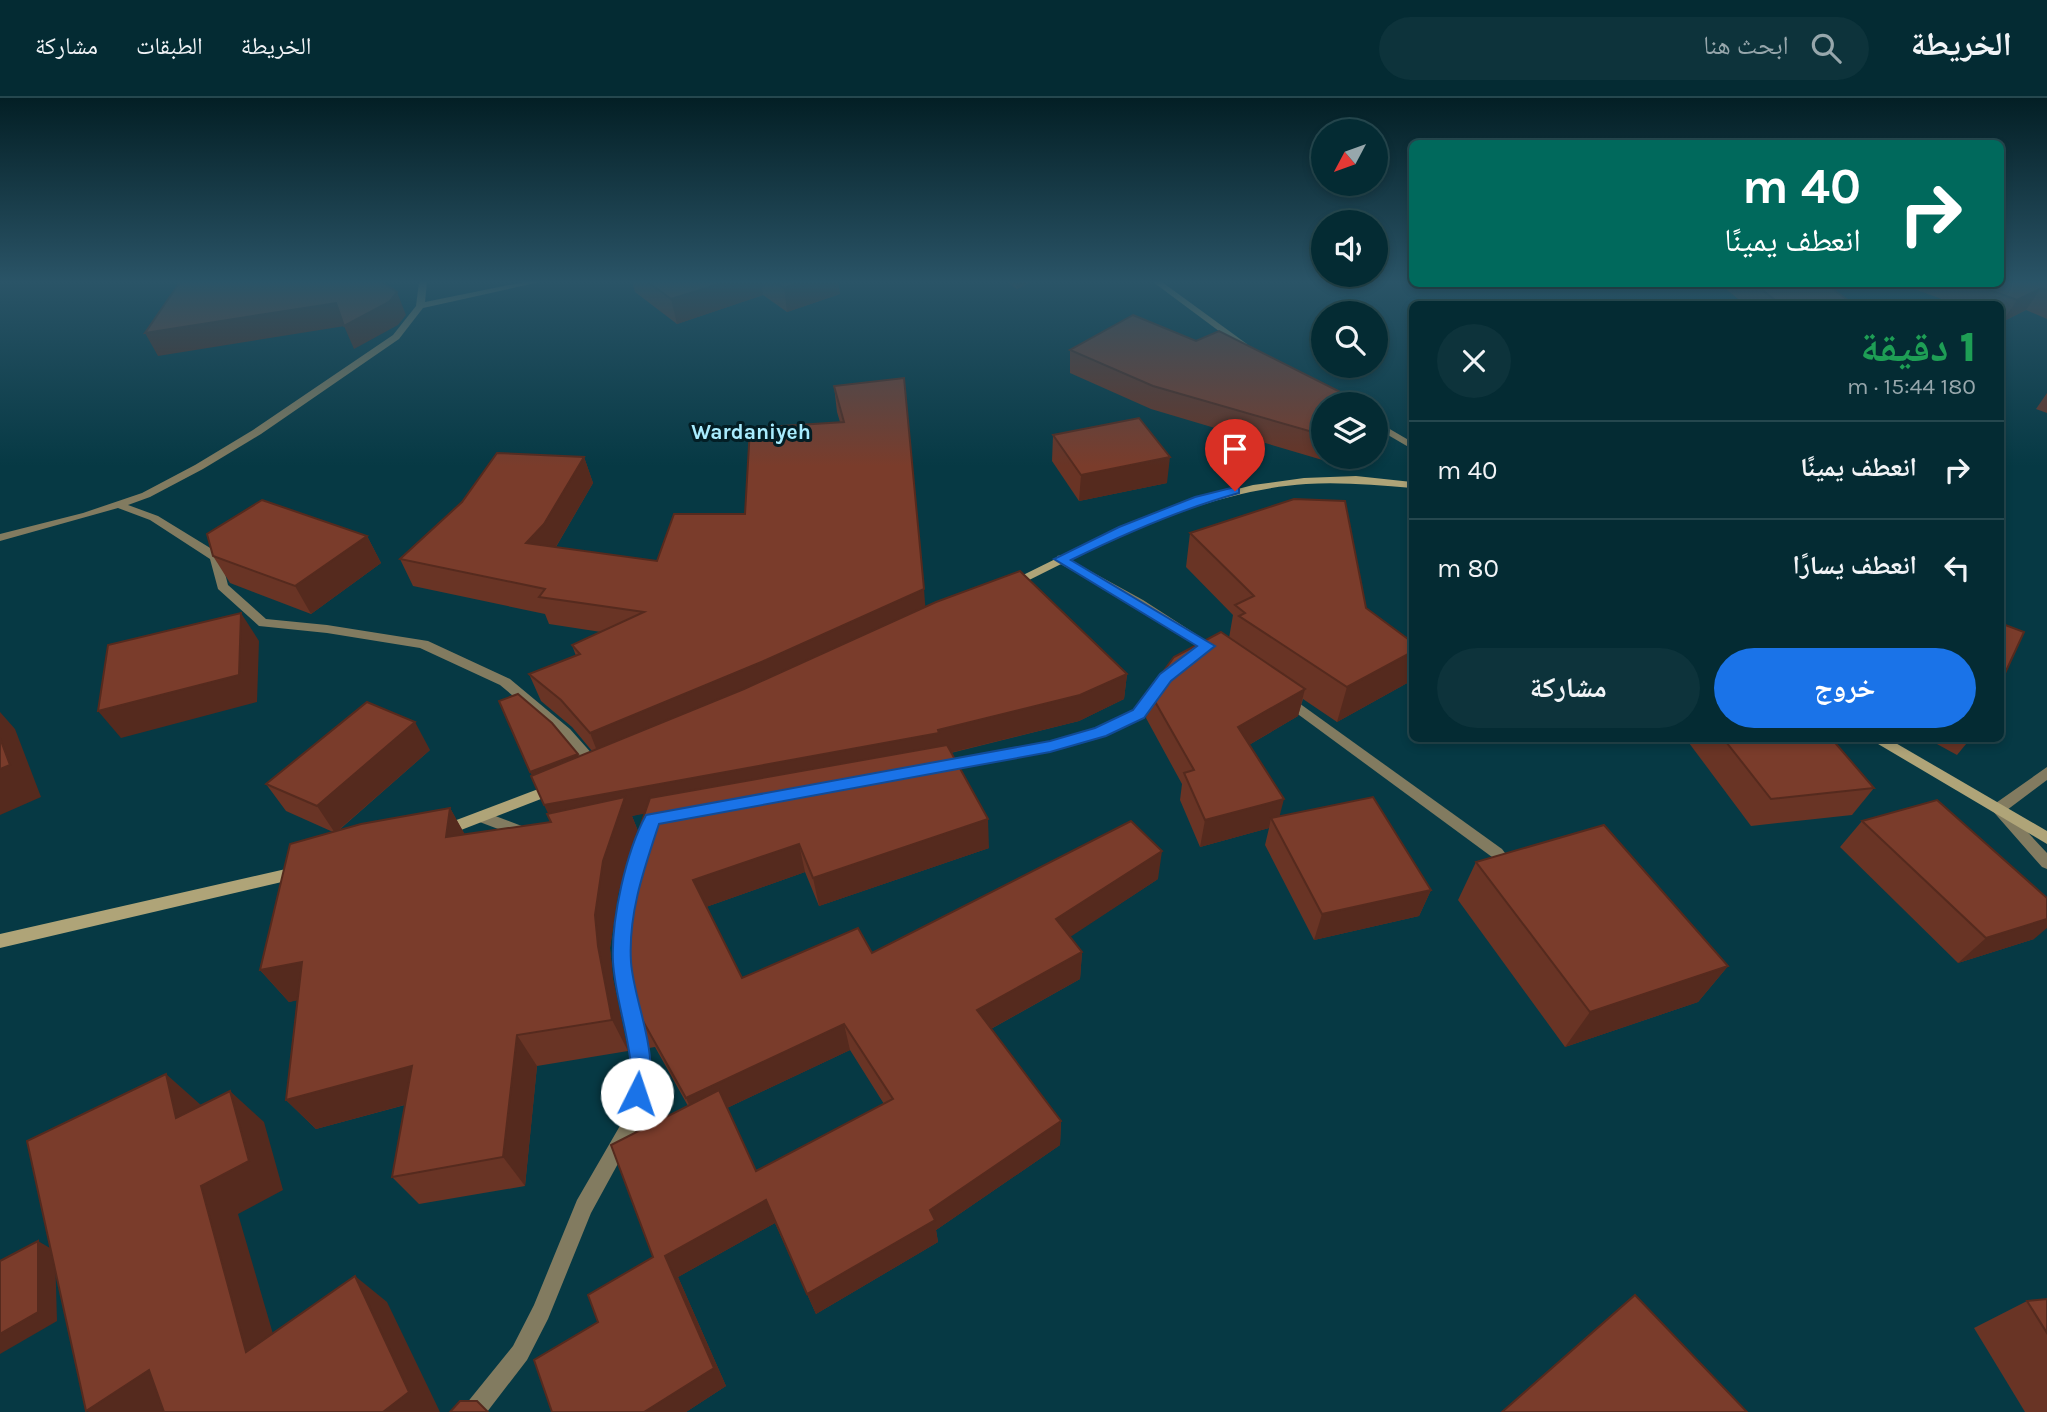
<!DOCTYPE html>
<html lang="ar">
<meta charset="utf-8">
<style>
body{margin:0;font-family:Karla,"Noto Naskh Arabic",sans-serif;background:#0d333b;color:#f1f3f6;direction:rtl;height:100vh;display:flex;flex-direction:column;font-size:26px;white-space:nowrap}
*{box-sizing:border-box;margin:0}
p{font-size:23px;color:#97a7ac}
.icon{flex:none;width:38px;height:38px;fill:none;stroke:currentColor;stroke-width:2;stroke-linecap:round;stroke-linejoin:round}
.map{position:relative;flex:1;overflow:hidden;direction:ltr}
.details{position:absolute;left:1409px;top:203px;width:595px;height:441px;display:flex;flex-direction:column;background:#042b33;border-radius:10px;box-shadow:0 4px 10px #0003,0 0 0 2px #25474e;direction:rtl}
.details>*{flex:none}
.top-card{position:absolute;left:1409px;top:42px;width:595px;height:147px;border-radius:10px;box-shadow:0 4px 10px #0003,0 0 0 2px #25474e;direction:rtl;background:#00695c;color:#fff;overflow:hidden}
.needle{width:46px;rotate:229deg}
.buttons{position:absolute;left:1311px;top:21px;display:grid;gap:14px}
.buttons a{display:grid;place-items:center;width:77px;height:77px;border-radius:50%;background:#042b33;box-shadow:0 4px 10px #0003,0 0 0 2px #25474e;font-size:35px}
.pin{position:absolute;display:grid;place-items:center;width:60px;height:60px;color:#fff;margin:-72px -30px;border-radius:50% 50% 50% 0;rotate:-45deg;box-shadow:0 0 7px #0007}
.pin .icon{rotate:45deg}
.me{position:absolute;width:77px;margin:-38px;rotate:4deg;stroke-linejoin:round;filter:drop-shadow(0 0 5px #0008)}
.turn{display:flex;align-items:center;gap:24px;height:147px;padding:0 28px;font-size:32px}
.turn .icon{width:91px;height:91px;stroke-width:2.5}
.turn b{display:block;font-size:49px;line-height:60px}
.round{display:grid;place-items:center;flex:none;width:74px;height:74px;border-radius:37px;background:#0d333b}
.headline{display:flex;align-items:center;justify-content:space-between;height:119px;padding:0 28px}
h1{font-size:42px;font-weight:800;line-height:52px;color:#1e9e55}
.button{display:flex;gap:14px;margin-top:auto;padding:14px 28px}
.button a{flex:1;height:80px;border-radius:42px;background:#1a73e8;color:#fff;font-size:28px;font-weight:800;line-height:80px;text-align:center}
.button a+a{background:#0d333b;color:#f1f3f6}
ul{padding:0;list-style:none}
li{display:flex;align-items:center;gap:21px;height:98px;padding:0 28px;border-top:2px solid #25474e}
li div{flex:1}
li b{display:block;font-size:26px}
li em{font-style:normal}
header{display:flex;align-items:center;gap:42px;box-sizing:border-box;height:98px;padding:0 35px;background:#042b33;border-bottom:2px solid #25474e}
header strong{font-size:33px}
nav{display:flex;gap:38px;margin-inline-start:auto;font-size:24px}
.search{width:490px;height:63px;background:#0d333b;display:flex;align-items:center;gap:18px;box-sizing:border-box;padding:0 24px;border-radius:38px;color:#97a7ac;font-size:26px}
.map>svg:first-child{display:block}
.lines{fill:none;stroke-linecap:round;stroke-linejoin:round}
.street{fill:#827b60;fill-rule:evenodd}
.secondary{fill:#afa478;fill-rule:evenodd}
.wall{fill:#693425;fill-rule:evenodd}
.shaded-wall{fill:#552a1e}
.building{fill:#7a3c2b;stroke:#552a1e;stroke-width:2}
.route{fill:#1a73e8;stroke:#114b97;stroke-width:2}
.labels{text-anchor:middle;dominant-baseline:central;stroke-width:6;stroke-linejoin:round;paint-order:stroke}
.far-quarter-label{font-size:21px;font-weight:bold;fill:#a9ecfe;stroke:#031e25}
</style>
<header>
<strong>الخريطة</strong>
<div class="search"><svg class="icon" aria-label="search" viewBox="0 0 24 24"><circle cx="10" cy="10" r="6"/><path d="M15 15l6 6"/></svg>ابحث هنا</div>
<nav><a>الخريطة</a><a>الطبقات</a><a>مشاركة</a></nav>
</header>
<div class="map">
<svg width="2047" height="1314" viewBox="0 0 2047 1314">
<rect width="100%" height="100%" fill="#063944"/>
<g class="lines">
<!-- street -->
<g class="street">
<polygon points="419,184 427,184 425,204 524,184 540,184 423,210 399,241 261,336 203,371 150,399 128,407 158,418 220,456 228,487 266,521 327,527 428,543 510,581 570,631 602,667 604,671 602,675 592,675 560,637 500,587 420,550 327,535 259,528 218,491 210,461 150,422 118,410 0,443 0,436 83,415 142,395 195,367 253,332 393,237 416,208"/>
<polygon points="1153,184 1162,184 1247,246 1239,248"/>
<polygon points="1376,323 1412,344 1412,351 1376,330"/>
<polygon points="1061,457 1143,502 1222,553 1216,557 1211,556 1135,508 1057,464 1057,458"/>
<polygon points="1159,584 1166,589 1143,619 1105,637 1050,654 938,674 931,669 938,664 1050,644 1095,631 1133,613 1154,586"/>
<polygon points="1285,595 1502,751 1505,755 1502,759 1492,759 1280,603 1278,600 1280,597"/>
<polygon points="2047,669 2047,682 2007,712 2047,755 2047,771 2042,769 1991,711 1993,707"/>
<polygon points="482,713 535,733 537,737 535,741 530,743 477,723 475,719 477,715"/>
<polygon points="623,827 629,829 631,834 630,864 649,963 646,996 638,1029 591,1115 548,1221 527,1262 487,1314 463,1314 466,1306 513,1248 534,1207 577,1102 621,1026 628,996 631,963 614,864 615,834 617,829"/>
</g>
<!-- secondary -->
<g class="secondary">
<path d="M1356,378L1412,384V390C1376,387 1342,384 1306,386C1203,393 1106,444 1015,489H1007L1005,486L1104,437L1200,401L1253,387L1304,380Z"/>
<polygon points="1868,640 1887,640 2047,733 2047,746"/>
<polygon points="554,685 559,686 561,690 559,694 443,739 438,737 436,733 438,729"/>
<polygon points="299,768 304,770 307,774 304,778 299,780 0,850 0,836"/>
</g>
</g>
<!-- wall -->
<g class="wall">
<polygon points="632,184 838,184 840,196 787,214 763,197 677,226 635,194"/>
<polygon points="1007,184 1030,184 1017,191"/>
<polygon points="2047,184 2047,221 2026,212 2002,224 2000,224 2000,206 1955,206 1909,189 1911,186 2000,186"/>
<polygon points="1720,186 1826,186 1853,206 1744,206"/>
<polygon points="1070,252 1323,306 1323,359 1341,359 1336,366 1151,311 1070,275"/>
<path d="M834,288L925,508L1127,576L1124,601L1079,623L951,655L989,750L819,808L805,774L706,809L742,880L872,855L1158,781L1069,839L1082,854L1080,881L991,931L1061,1023L1060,1047L936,1132L938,1144L816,1216L775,1125L678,1179L726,1288L686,1314H552L598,1224L653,1159L688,1008L655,949L649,950L636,924L644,715L632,718L638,733L618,796L610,850L613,881L628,953L537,968L525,1088L419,1106L392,1079L405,1007L316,1031L286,1002L297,902L289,904L260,872L333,734L286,713L266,686L430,652L338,733L450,710L465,737L551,724L548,715L578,656L579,659L592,653L572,629L541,603L529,576L576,558L572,547L601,534L549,526L545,516L413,488L400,461L462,404L584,359L593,385L556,449L657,463L745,416L840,324L837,314ZM850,952L884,1006L756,1073L727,1010Z"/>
<polygon points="2047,295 2047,315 2036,311"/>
<polygon points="1053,337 1167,385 1079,403 1052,363"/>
<polygon points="1190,435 1366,510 1409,584 1337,624 1303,601 1298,618 1249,647 1280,718 1431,792 1419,818 1314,842 1265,747 1269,730 1200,749 1180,702 1182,686 1146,620 1149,593 1229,540 1233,517 1186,469"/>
<polygon points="367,438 381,465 311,516 230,485 213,458"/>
<polygon points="1686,640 1831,640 1874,690 1852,717 1751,728 1686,641"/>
<polygon points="1926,640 1971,640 1957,657"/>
<polygon points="1862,723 2034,841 1958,865 1840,749"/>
<polygon points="1476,764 1728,868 1698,904 1565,949 1458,802"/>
<polygon points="2047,1201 2047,1314 2025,1314 1974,1230 2027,1203"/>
</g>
<!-- shaded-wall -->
<g class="shaded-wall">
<polygon points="725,184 761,184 763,197 677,226 671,201"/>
<polygon points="801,184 838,184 840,196 787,214 784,190"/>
<polygon points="1016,184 1030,184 1017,191"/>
<polygon points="2041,190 2026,212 2002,224 2017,202"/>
<polygon points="397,194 406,217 398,227 354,251 344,228 345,228 158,258 145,235"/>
<polygon points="584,359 593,385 554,452 526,445"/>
<polygon points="1170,359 1167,385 1079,403 1081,377"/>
<polygon points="367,438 381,465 311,516 295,488"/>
<polygon points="924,491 926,518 601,663 590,635"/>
<polygon points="241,515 259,543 257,604 121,640 98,613"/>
<polygon points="1412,554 1412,575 1409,584 1337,624 1347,589"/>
<polygon points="1127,576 1124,601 1079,623 941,657 941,660 632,718 638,733 618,796 610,850 613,881 628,953 612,922 556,732 544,707 938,632"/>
<polygon points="1305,591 1298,618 1232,657 1238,629"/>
<polygon points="0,614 15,631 41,699 0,717"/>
<polygon points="415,624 430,652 335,735 317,708"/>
<polygon points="578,656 583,670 537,688 530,674"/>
<polygon points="1284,701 1277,728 1271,720 1269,730 1200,749 1205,722"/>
<polygon points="450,710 469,744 446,739"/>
<polygon points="988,721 989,750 819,808 813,780"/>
<polygon points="799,746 805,774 703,810 693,782"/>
<polygon points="1162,753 1158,781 1055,849 1056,821"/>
<polygon points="1431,792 1419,818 1314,842 1322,816"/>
<polygon points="2047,821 2047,830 2034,841 1958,865 1986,840"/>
<polygon points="1082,854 1080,881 978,938 977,912"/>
<polygon points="302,864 329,896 289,904 260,872"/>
<polygon points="1728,868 1698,904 1565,949 1590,914"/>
<polygon points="844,926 850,952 697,1024 686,1000"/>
<polygon points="517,937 537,968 525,1088 503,1059"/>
<polygon points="412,968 437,998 316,1031 286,1002"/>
<polygon points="166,976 202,1008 176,1020"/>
<polygon points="230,993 264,1024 283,1092 238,1116 285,1277 246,1254 201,1088"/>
<polygon points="1061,1023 1060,1047 936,1132 938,1144 816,1216 807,1196"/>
<polygon points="766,1102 775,1125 678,1179 726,1288 686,1314 644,1314 665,1158"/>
<polygon points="38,1143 55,1153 57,1223 0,1256 0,1236"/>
<polygon points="355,1178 387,1204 440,1314 383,1314"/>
<polygon points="149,1272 164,1314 89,1314 86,1313"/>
</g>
<!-- building -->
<g class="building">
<polygon points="180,184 382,184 397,194 389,204 344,228 336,205 145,235"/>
<polygon points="648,184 725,184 671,201"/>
<polygon points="775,184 801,184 784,190"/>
<polygon points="2000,184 2047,184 2047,192 2041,190 2017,202 1973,186 2000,186"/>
<polygon points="1755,186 1826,186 1853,206 1780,206"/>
<polygon points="1133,217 1196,243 1219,233 1364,306 1323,306 1323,337 1153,288 1070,252"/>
<polygon points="904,280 924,491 766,562 590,635 561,602 529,576 580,556 572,547 644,514 539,499 545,491 400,461 462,404 497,355 584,359 544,426 526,445 657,463 674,416 745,416 750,330 844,324 834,288"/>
<polygon points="1139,320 1170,359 1081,377 1053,337"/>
<polygon points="1294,401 1345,403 1366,510 1412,544 1412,554 1347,589 1239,518 1245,515 1235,507 1254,498 1190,435"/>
<polygon points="262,402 367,438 295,488 213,458 207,436"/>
<polygon points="1020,473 1127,576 1080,597 938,632 939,635 544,707 531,678 744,591 936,504"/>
<polygon points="241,515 239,577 98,613 108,547"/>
<polygon points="2000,525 2024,534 2000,586"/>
<polygon points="1221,534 1305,591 1238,629 1284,701 1205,722 1184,675 1194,672 1149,593 1174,559"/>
<polygon points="518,596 552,625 578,656 530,674 499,603"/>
<polygon points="367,604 415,624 317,708 266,686"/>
<polygon points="0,640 10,667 0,671"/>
<polygon points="1723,640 1831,640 1874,690 1771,701"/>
<polygon points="947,647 988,721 813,780 799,746 693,782 742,880 858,830 872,855 1131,723 1162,753 1056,821 1082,854 977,912 1061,1023 930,1112 935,1122 807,1196 766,1102 665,1158 714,1270 644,1314 552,1314 534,1262 598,1224 588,1197 653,1159 611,1047 719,992 756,1073 893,1001 844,926 686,1000 643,923 636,924 623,853 620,820 627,767 650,700"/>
<polygon points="625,699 603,763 595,817 598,848 612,922 517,937 503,1059 392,1079 412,968 286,1002 302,864 260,872 290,746 361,726 450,710 446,739 551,724 547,716"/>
<polygon points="1373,699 1431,792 1322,816 1271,720"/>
<polygon points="1937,702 2047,800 2047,821 1986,840 1862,723"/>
<polygon points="1604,727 1728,868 1590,914 1476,764"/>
<polygon points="166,976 176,1020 230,993 249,1063 201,1088 246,1254 355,1178 409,1294 383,1314 164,1314 149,1272 86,1313 27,1043"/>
<polygon points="38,1143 38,1214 0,1236 0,1163"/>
<polygon points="1635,1197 1747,1314 1502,1314"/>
<polygon points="2047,1201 2047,1235 2027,1203"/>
<polygon points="460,1303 477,1303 488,1314 450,1314"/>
</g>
<!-- sky -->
<linearGradient id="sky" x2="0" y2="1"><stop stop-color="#031f25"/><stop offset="0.5" stop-color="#2a5467"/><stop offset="1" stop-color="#2a5467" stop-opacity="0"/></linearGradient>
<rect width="2047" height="368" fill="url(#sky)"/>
<!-- route -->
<path class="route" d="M1235,389L1239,390V395C1181,411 1126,435 1071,462L1215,548L1171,583L1144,620L1106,638L1050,654L659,726C644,771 628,816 631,864C634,907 663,960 644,1002L637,1005L630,1002C624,989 631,974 630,960C626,928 615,896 613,864C611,821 626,754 646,717L1050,643L1095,630L1133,612L1160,576L1197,548L1054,461L1119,429L1195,399Z"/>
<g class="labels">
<!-- far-quarter labels -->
<g class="far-quarter-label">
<text x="751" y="334">Wardaniyeh</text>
</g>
</g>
</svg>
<div class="buttons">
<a><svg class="needle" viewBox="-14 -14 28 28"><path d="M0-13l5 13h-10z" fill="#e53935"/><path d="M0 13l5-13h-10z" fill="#97a7ac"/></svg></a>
<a><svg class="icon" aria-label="sound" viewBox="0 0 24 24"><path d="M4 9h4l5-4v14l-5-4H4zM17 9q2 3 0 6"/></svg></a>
<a><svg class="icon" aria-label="search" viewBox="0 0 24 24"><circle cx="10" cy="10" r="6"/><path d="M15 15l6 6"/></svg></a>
<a><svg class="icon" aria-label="layers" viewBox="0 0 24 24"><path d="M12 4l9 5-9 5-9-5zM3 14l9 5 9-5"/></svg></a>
</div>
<div class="pin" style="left:1235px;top:393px;background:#d93025"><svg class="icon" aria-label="arrive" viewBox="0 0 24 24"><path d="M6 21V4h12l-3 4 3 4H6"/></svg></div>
<svg class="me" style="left:637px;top:996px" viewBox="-20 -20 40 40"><circle r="19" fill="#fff"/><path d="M0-13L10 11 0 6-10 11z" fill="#1a73e8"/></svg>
<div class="top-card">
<div class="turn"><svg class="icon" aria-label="right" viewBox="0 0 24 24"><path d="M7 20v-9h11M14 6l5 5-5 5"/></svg><div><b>40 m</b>انعطف يمينًا</div></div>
</div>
<section class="details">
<div class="headline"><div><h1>1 دقيقة</h1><p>180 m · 15:44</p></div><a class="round"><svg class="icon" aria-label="close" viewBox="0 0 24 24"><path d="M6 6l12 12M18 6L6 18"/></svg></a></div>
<ul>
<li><svg class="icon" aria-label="right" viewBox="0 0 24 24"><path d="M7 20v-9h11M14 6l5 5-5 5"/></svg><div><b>انعطف يمينًا</b></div><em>40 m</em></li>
<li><svg class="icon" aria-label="left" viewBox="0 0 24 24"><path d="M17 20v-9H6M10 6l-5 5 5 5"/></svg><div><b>انعطف يسارًا</b></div><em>80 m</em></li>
</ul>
<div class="button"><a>خروج</a><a>مشاركة</a></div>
</section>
</div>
